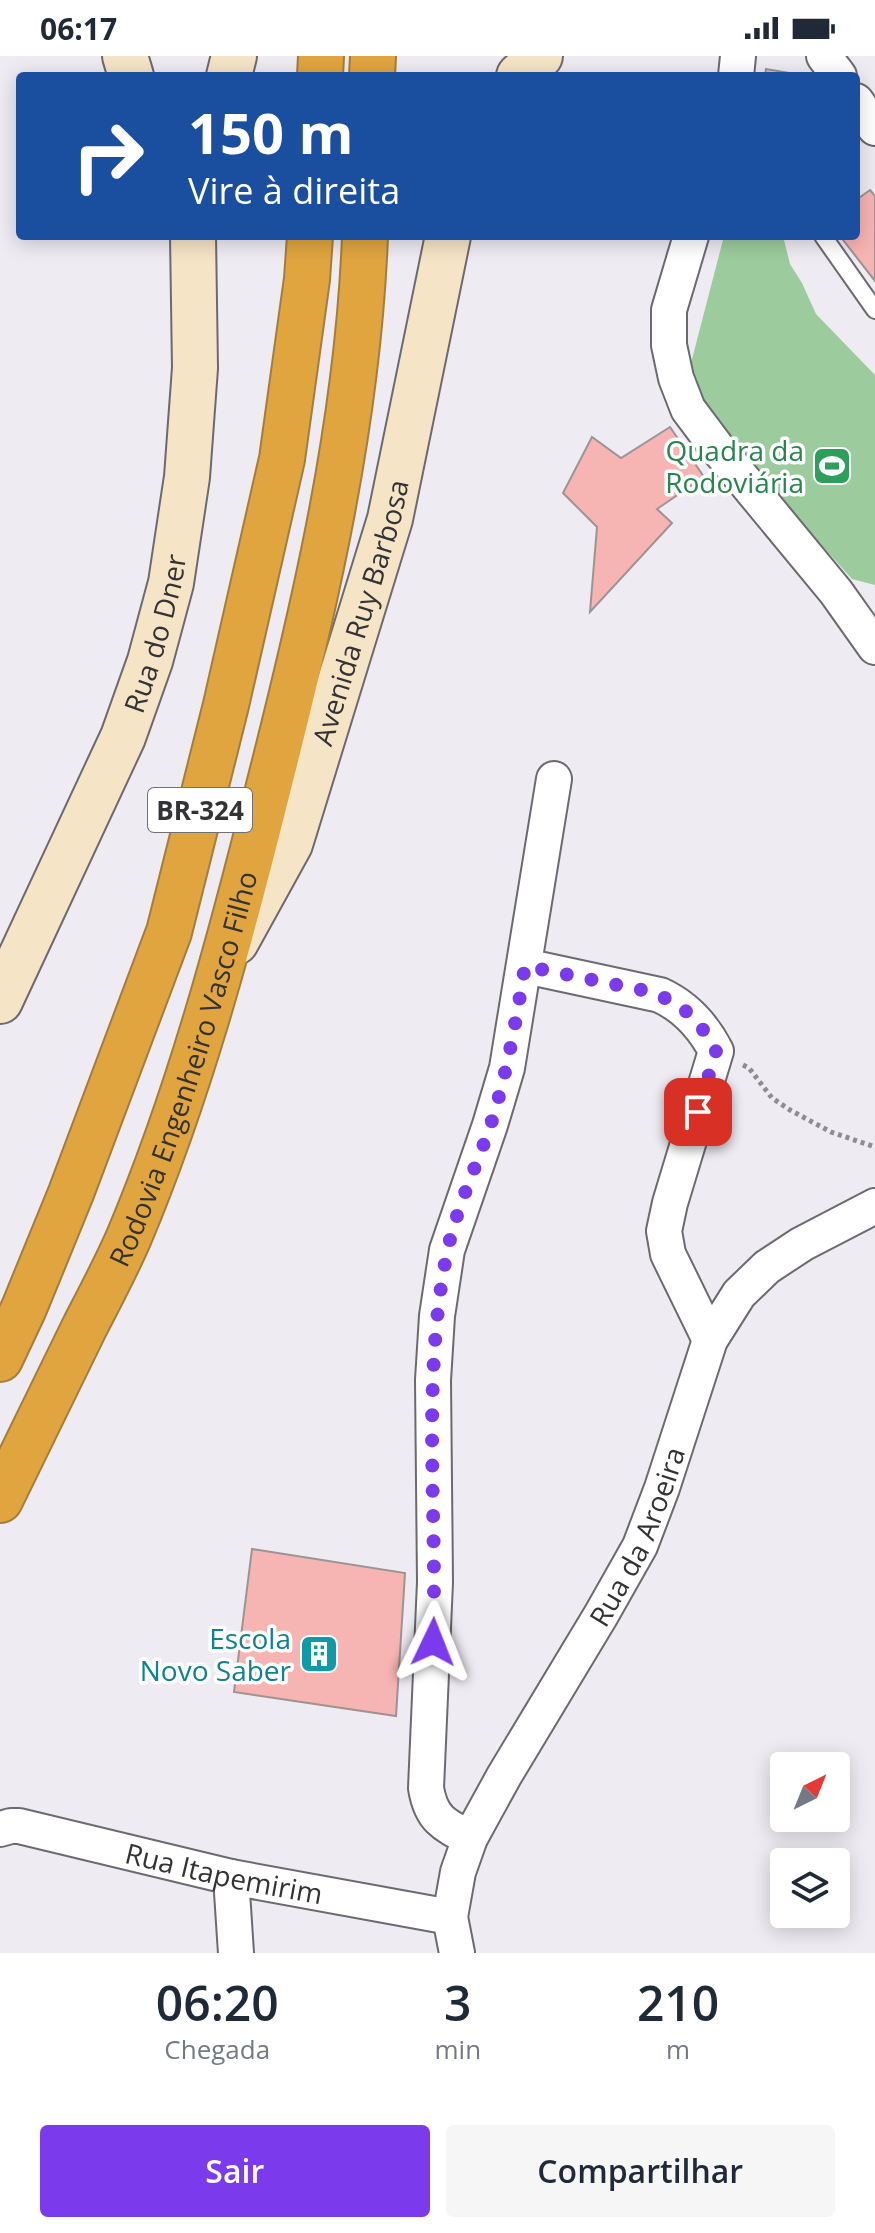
<!DOCTYPE html>
<html lang="pt">
<meta charset="utf-8">
<style>
body{margin:0;font-family:"Open Sans",sans-serif;background:#f6f6f7;color:#1f2937;height:100vh;display:flex;flex-direction:column;font-size:30px;white-space:nowrap}
*{box-sizing:border-box;margin:0}
p{font-size:26px;color:#747a83}
.icon{flex:none;width:44px;height:44px;fill:none;stroke:currentColor;stroke-width:2;stroke-linecap:round;stroke-linejoin:round}
.map{position:relative;height:1897px;overflow:hidden}
.details{display:flex;flex-direction:column;background:#fff;flex:1}
.details>*{flex:none}
.hud{position:absolute;left:16px;top:16px;width:844px;height:168px;border-radius:8px;box-shadow:0 4px 20px #0003;background:#1a4fa0;color:#fff;overflow:hidden}
.needle{width:52px;rotate:43deg}
.controls{position:absolute;left:770px;top:1696px;display:grid;gap:16px}
.controls a{display:grid;place-items:center;width:80px;height:80px;border-radius:8px;background:#fff;box-shadow:0 4px 20px #0003;font-size:40px}
.pin{position:absolute;display:grid;place-items:center;width:68px;height:68px;color:#fff;margin:-34px;border-radius:16px;box-shadow:0 4px 12px #0006}
.me{position:absolute;width:88px;margin:-44px;rotate:2deg;stroke-linejoin:round;filter:drop-shadow(0 0 6px #0008)}
.turn{display:flex;align-items:center;gap:28px;height:168px;padding:0 40px;font-size:36px}
.turn .icon{width:104px;height:104px;stroke-width:2.5}
.turn b{display:block;font-size:56px;line-height:68px}
.eta{display:flex;justify-content:space-evenly;align-items:center;height:136px;text-align:center}
.eta b{font-size:48px;font-weight:600;line-height:56px}
.primary-button{display:flex;gap:16px;margin-top:auto;padding:16px 40px}
.primary-button a{flex:1;height:92px;border-radius:8px;background:#7c3aed;color:#fff;font-size:32px;font-weight:600;line-height:92px;text-align:center}
.primary-button a+a{background:#f6f6f7;color:#1f2937}
.status{display:flex;justify-content:space-between;align-items:center;height:56px;padding:0 40px;background:#fff;direction:ltr}
.status svg{height:22px;fill:currentColor}
.map>svg:first-child{display:block}
.green{fill:#9ccc9e}
.building{fill:#f6b4b3;stroke:#9c9493;stroke-width:2}
.lines{fill:none;stroke-linecap:round;stroke-linejoin:round}
.lane-casing{stroke:#6c6a70;stroke-width:20}
.street-casing{stroke:#6c6a70;stroke-width:38}
.secondary-casing{stroke:#6c6a70;stroke-width:48}
.highway-casing{stroke:#a47d3c;stroke-width:48}
.path{stroke:#8e8c91;stroke-width:5;stroke-dasharray:4 4;stroke-linecap:butt}
.lane{stroke:#fff;stroke-width:16}
.street{stroke:#fff;stroke-width:34}
.secondary{stroke:#f6e4c6;stroke-width:44}
.highway{stroke:#e1a540;stroke-width:44}
.route{stroke:#7c3aed;stroke-width:14;stroke-dasharray:0 25.2}
.labels{text-anchor:middle;dominant-baseline:central;stroke-width:7;stroke-linejoin:round;paint-order:stroke}
.shield{fill:#fff;stroke:#707072;stroke-width:2}
.shield-label{font-size:26px;font-weight:bold;fill:#333235}
.leisure-label{font-size:28px;fill:#27864d;stroke:#fff;text-anchor:end}
.street-label{font-size:28px;fill:#333235;stroke:#fff}
.culture-label{font-size:28px;fill:#0d838f;stroke:#fff;text-anchor:end}
</style>
<div class="status"><b>06:17</b><svg viewBox="0 0 49 12"><path d="M0 12V9h3v3zM5 12V6h3v6zM10 12V3h3v9zM15 12V0h3v12zM26 1h20v11H26zM47 4h2v5h-2z"/></svg></div>
<div class="map">
<svg width="875" height="1897" viewBox="0 0 875 1897">
<rect width="100%" height="100%" fill="#eeebf2"/>
<!-- green -->
<polygon class="green" points="724,180 783,180 790,208 802,227 816,258 875,319 875,529 852,523 721,377 689,332 691,307"/>
<!-- building -->
<g class="building">
<polygon points="766,13 795,18 794,20 765,20"/>
<polygon points="870,134 875,140 875,225 840,180 856,180 856,144"/>
<polygon points="670,371 704,421 657,453 672,467 590,556 597,471 563,437 592,381 621,402"/>
<polygon points="252,1493 405,1517 396,1660 234,1636"/>
</g>
<g class="lines">
<!-- lane casing -->
<g class="lane-casing">
<polyline id="lane" points="823,180 875,254"/>
</g>
<!-- street casing -->
<g class="street-casing">
<g id="street">
<polyline points="824,0 839,20"/>
<polyline points="736,20 738,0"/>
<polyline points="856,45 875,72"/>
<polyline points="691,180 669,254 669,289 676,322 688,353 718,393 836,536 875,591"/>
<path d="M525,910L660,939C686,951 703,970 716,995L670,1147L664,1175L668,1198L710,1284"/>
<path id="s1" d="M0,1773L11,1770H19L231,1821L450,1861"/>
<path d="M470,1782C444,1769 431,1763 426,1732L435,1526L433,1324L437,1260L447,1194L490,1069L507,1012L554,723"/>
<polyline points="231,1821 236,1897"/>
<path id="s2" d="M457,1897L450,1861L458,1816L470,1782L504,1720L601,1559L640,1490L662,1432L710,1284L739,1238L767,1211L802,1188L875,1150"/>
</g>
</g>
<!-- secondary casing -->
<g class="secondary-casing">
<g id="secondary">
<polyline points="125,0 131,20"/>
<polyline points="229,20 234,0"/>
<polyline points="519,20 540,0"/>
<path id="s3" d="M236,886L290,788L390,463L448,180"/>
<path id="s4" d="M0,945L123,681L150,605L171,527L187,421L195,312L193,180"/>
</g>
</g>
<!-- highway casing -->
<g class="highway-casing">
<g id="highway">
<polyline points="320,20 321,0"/>
<polyline points="372,20 373,0"/>
<polyline points="0,1303 24,1252 71,1137 169,876 226,649 282,403 307,223 310,180"/>
<path id="s5" d="M0,1444C28,1386 57,1328 85,1270C100,1241 116,1211 129,1181C190,1036 231,882 269,730C315,550 358,366 365,180"/>
</g>
</g>
<!-- path -->
<polyline class="path" points="743,1009 749,1012 772,1042 790,1054 831,1076 875,1091"/>
<!-- lane -->
<use href="#lane" class="lane"/>
<!-- street -->
<use href="#street" class="street"/>
<!-- secondary -->
<use href="#secondary" class="secondary"/>
<!-- highway -->
<use href="#highway" class="highway"/>
</g>
<g class="lines">
<!-- route -->
<path class="route" d="M433,1586C438,1457 421,1324 447,1197C455,1156 476,1111 490,1071C507,1018 516,965 525,910L642,934C679,944 698,961 716,995L698,1056"/>
</g>
<!-- icons -->
<defs>
<g id="stadium-square" transform="scale(2)"><rect x="-9" y="-9" width="18" height="18" rx="4" fill="#2e9e5b" stroke="#fff"/><path d="M0-5a6.5 5 0 1 0 0 10a6.5 5 0 1 0 0-10ZM-3.5-1.8h7v3.6h-7Z" fill="#fff"/></g>
<g id="building-square" transform="scale(2)"><rect x="-9" y="-9" width="18" height="18" rx="4" fill="#0f9aa8" stroke="#fff"/><path d="M-4-6H4V6H1V3H-1V6H-4ZM-2.5-4.3h1.7v1.8h-1.7ZM.8-4.3h1.7v1.8H.8ZM-2.5-1h1.7V.8h-1.7ZM.8-1h1.7V.8H.8Z" fill="#fff"/></g>
</defs>
<g fill-rule="evenodd">
<use href="#stadium-square" x="832" y="410"/>
<use href="#building-square" x="319" y="1598"/>
</g>
<g class="labels">
<!-- shield labels -->
<rect class="shield" x="148" y="732" width="104" height="44" rx="6"/>
<g class="shield-label">
<text x="200" y="754">BR-324</text>
</g>
<!-- leisure labels -->
<g class="leisure-label">
<text x="804" y="394">Quadra da<tspan x="804" dy="32">Rodoviária</tspan></text>
</g>
<!-- street labels -->
<g class="street-label">
<text stroke="none"><textPath href="#s3" startOffset="354">Avenida Ruy Barbosa</textPath></text>
<text stroke="none"><textPath href="#s4" startOffset="400">Rua do Dner</textPath></text>
<text stroke="none"><textPath href="#s5" startOffset="470">Rodovia Engenheiro Vasco Filho</textPath></text>
<text stroke="none"><textPath href="#s2" startOffset="464">Rua da Aroeira</textPath></text>
<text stroke="none"><textPath href="#s1" startOffset="230">Rua Itapemirim</textPath></text>
</g>
<!-- culture labels -->
<g class="culture-label">
<text x="291" y="1582">Escola<tspan x="291" dy="32">Novo Saber</tspan></text>
</g>
</g>
</svg>
<div class="controls">
<a><svg class="needle" viewBox="-14 -14 28 28"><path d="M0-13l5 13h-10z" fill="#e53935"/><path d="M0 13l5-13h-10z" fill="#747a83"/></svg></a>
<a><svg class="icon" aria-label="layers" viewBox="0 0 24 24"><path d="M12 4l9 5-9 5-9-5zM3 14l9 5 9-5"/></svg></a>
</div>
<div class="pin" style="left:698px;top:1056px;background:#d93025"><svg class="icon" aria-label="arrive" viewBox="0 0 24 24"><path d="M6 21V4h12l-3 4 3 4H6"/></svg></div>
<svg class="me" style="left:433px;top:1586px" viewBox="-20 -20 40 40"><path d="M0-17L14 15 0 8-14 15z" fill="#7c3aed" stroke="#fff" stroke-width="4"/></svg>
<div class="hud">
<div class="turn"><svg class="icon" aria-label="right" viewBox="0 0 24 24"><path d="M7 20v-9h11M14 6l5 5-5 5"/></svg><div><b>150 m</b>Vire à direita</div></div>
</div>
</div>
<section class="details">
<div class="eta">
<div><b>06:20</b><p>Chegada</p></div>
<div><b>3</b><p>min</p></div>
<div><b>210</b><p>m</p></div>
</div>
<div class="primary-button"><a>Sair</a><a>Compartilhar</a></div>
</section>
